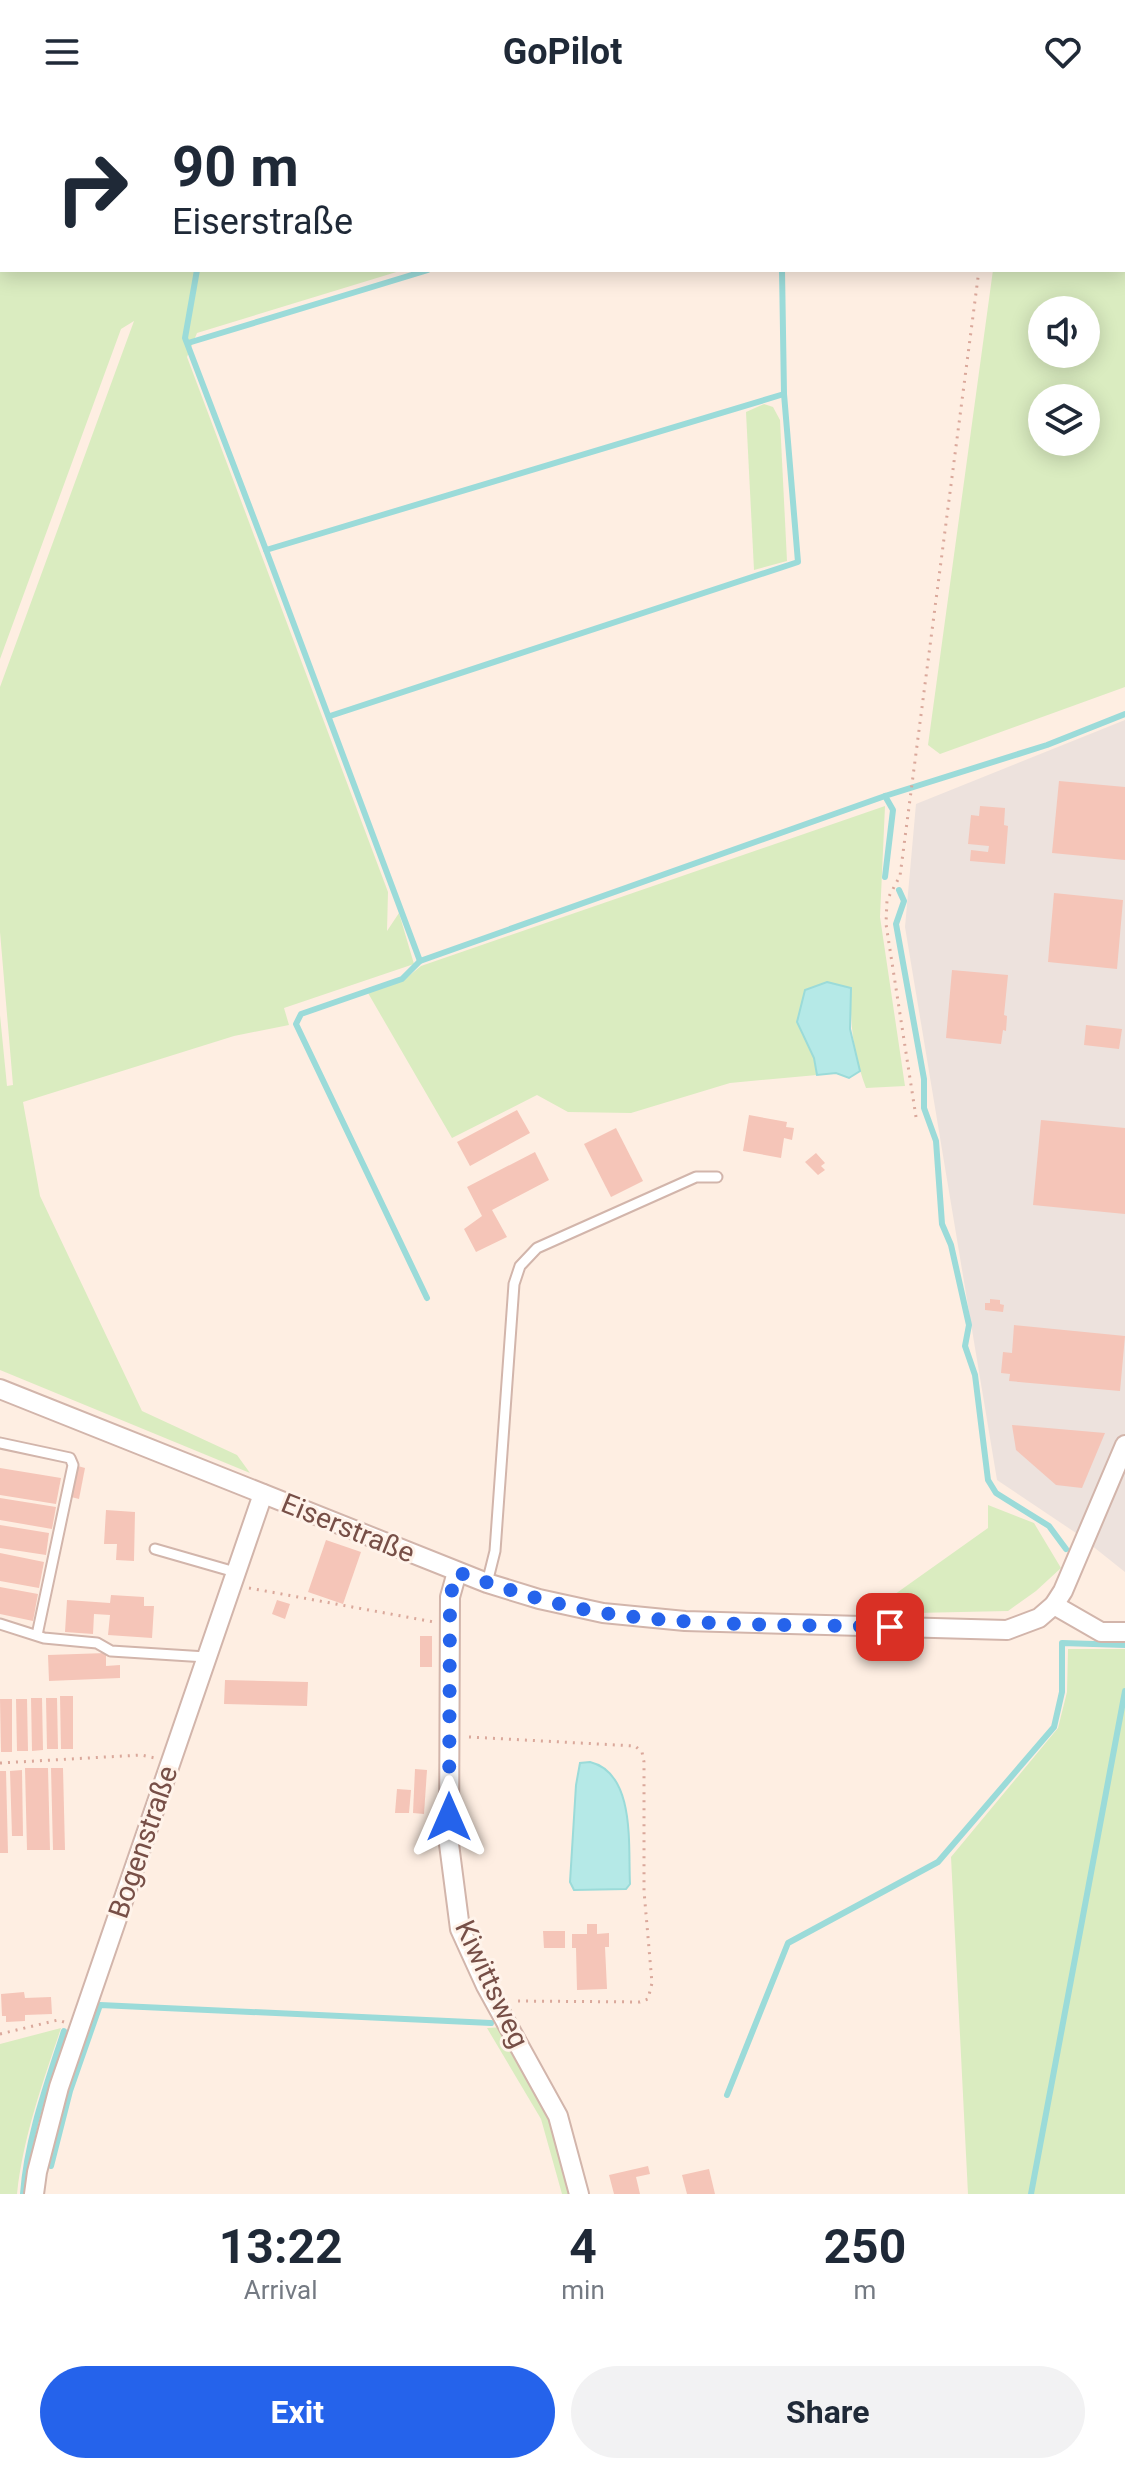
<!DOCTYPE html>
<meta charset="utf-8">
<style>
body{margin:0;font-family:Roboto,sans-serif;background:#f2f2f3;color:#1f2937;height:100vh;display:flex;flex-direction:column;font-size:30px;white-space:nowrap}
*{box-sizing:border-box;margin:0}
p{font-size:26px;color:#747a83}
.icon{flex:none;width:44px;height:44px;fill:none;stroke:currentColor;stroke-width:2;stroke-linecap:round;stroke-linejoin:round}
.map{position:relative;height:2090px;overflow:hidden}
.details{display:flex;flex-direction:column;background:#fff;flex:1}
.details>*{flex:none}
.hud{position:absolute;left:0px;top:0px;width:1126px;height:168px;box-shadow:0 4px 20px #0003;background:#fff;color:#1f2937;overflow:hidden}
.controls{position:absolute;left:1028px;top:192px;display:grid;gap:16px}
.controls a{display:grid;place-items:center;width:72px;height:72px;border-radius:50%;background:#fff;box-shadow:0 4px 20px #0003;font-size:40px}
.pin{position:absolute;display:grid;place-items:center;width:68px;height:68px;color:#fff;margin:-34px;border-radius:16px;box-shadow:0 4px 12px #0006}
.me{position:absolute;width:88px;margin:-44px;rotate:0deg;stroke-linejoin:round;filter:drop-shadow(0 0 6px #0008)}
.turn{display:flex;align-items:center;gap:28px;height:168px;padding:0 40px;font-size:36px}
.turn .icon{width:104px;height:104px;stroke-width:2.5}
.turn b{display:block;font-size:56px;line-height:68px}
.eta{display:flex;justify-content:space-evenly;align-items:center;height:136px;text-align:center}
.eta b{font-size:48px;font-weight:700;line-height:56px}
.cta{display:flex;gap:16px;margin-top:auto;padding:16px 40px}
.cta a{flex:1;height:92px;border-radius:48px;background:#2563eb;color:#fff;font-size:32px;font-weight:700;line-height:92px;text-align:center}
.cta a+a{background:#f2f2f3;color:#1f2937}
header{display:flex;justify-content:space-between;align-items:center;height:104px;padding:0 40px;background:#fff;font-size:36px;font-weight:700}
.map>svg:first-child{display:block}
.industrial{fill:#ede2dd}
.green{fill:#daecc0;fill-rule:evenodd}
.water{fill:#b5e9e7;stroke:#9bdbd9;stroke-width:2}
.lines{fill:none;stroke-linecap:round;stroke-linejoin:round}
.stream{stroke:#9bdbd9;stroke-width:6}
.building{fill:#f5c5b8}
.lane-casing{stroke:#d2b5ab;stroke-width:13}
.street-casing{stroke:#d2b5ab;stroke-width:22}
.path{stroke:#daa89b;stroke-width:3;stroke-dasharray:2 6;stroke-linecap:butt}
.lane{stroke:#fff;stroke-width:9}
.street{stroke:#fff;stroke-width:18}
.route{stroke:#2563eb;stroke-width:14;stroke-dasharray:0 25.2}
.labels{text-anchor:middle;dominant-baseline:central;stroke-width:6;stroke-linejoin:round;paint-order:stroke}
.street-label{font-size:28px;fill:#774f47;stroke:#fff3ea}
</style>
<header><svg class="icon" aria-label="menu" viewBox="0 0 24 24"><path d="M4 6h16M4 12h16M4 18h16"/></svg>GoPilot<svg class="icon" aria-label="heart" viewBox="0 0 24 24"><path d="M12 20l-8-8c-3-5 5-10 8-4 3-6 11-1 8 4z"/></svg></header>
<div class="map">
<svg width="1125" height="2090" viewBox="0 0 1125 2090">
<rect width="100%" height="100%" fill="#feeee2"/>
<!-- industrial -->
<polygon class="industrial" points="1125,616 1125,1468 1076,1429 997,1376 905,823 916,700"/>
<!-- green -->
<g class="green">
<polygon points="0,0 951,0 2,2 2,166 403,166 197,229 187,253 388,788 387,827 399,809 414,860 284,904 289,921 234,932 23,998 40,1092 142,1307 237,1351 250,1369 0,1266 0,911 7,982 13,981 0,828 0,583 134,217 121,225 0,555"/>
<path d="M1016,0H1125V583L940,650L928,641L993,166H1124V2H1015ZM1042,206H1086V250H1042ZM1042,294H1086V338H1042Z"/>
<polygon points="764,300 773,303 780,316 787,457 754,466 746,308"/>
<path d="M885,702L880,813L905,982L866,984C853,949 850,921 851,884L798,918L814,954L817,971L730,979L631,1009L568,1008L537,991L452,1034L368,889L404,876L421,862Z"/>
<polygon points="988,1401 1034,1419 1061,1464 1036,1487 1008,1507 867,1510 988,1424"/>
<polygon points="1068,1545 1125,1545 1125,2090 968,2090 951,1753 1058,1624 1067,1588"/>
<polygon points="504,1923 553,2013 574,2090 562,2090 541,2015 487,1924"/>
<path d="M61,1924C43,1978 23,2033 17,2090H0V1940Z"/>
</g>
<!-- water -->
<g class="water">
<polygon points="827,878 851,884 850,925 860,967 849,974 836,969 817,971 814,954 797,918 805,886"/>
<path d="M590,1658C636,1669 628,1743 630,1780L626,1785L574,1786L570,1778L576,1681L580,1659Z"/>
</g>
<g class="lines">
<!-- stream -->
<g class="stream">
<polyline points="224,2 224,0"/>
<polyline points="960,2 967,0"/>
<polyline points="197,166 185,234 266,446"/>
<polyline points="188,239 428,166"/>
<polyline points="330,612 798,458 784,290 782,166"/>
<polyline points="885,773 893,706 885,692"/>
<polyline points="899,786 904,797 896,820 924,975 924,1004 936,1037 942,1120 951,1141 969,1221 965,1242 975,1271 988,1376 996,1389 1049,1422 1066,1445"/>
<polyline points="420,857 266,446 784,290"/>
<polyline points="427,1194 296,920 301,910 402,875 420,857 885,692 1047,641 1125,610"/>
<polyline points="727,1991 788,1839 938,1758 1054,1623 1062,1588 1062,1539 1125,1541"/>
<polyline points="51,2062 70,1987 100,1901 491,1919"/>
<path d="M23,2090C27,2034 47,1980 64,1927"/>
<polyline points="1031,2090 1125,1587"/>
</g>
</g>
<!-- building -->
<g class="building">
<polygon points="1059,677 1125,683 1125,756 1052,749"/>
<polygon points="980,702 1005,704 1004,721 1008,722 1005,760 970,757 971,746 988,748 989,742 968,740 971,711 979,712"/>
<polygon points="1054,789 1123,796 1117,865 1048,858"/>
<polygon points="952,866 1008,871 1004,911 1007,912 1006,927 1003,926 1001,940 946,934"/>
<polygon points="1086,921 1122,925 1119,945 1084,941"/>
<polygon points="517,1006 530,1029 470,1062 457,1038"/>
<polygon points="749,1011 787,1018 786,1023 794,1024 792,1036 784,1034 781,1054 743,1047"/>
<polygon points="1041,1016 1125,1024 1125,1110 1033,1101"/>
<polygon points="616,1024 643,1077 611,1093 584,1040"/>
<polygon points="535,1048 549,1076 492,1106 507,1133 476,1148 464,1125 482,1112 467,1083"/>
<polygon points="816,1049 825,1059 821,1062 825,1066 818,1071 805,1058"/>
<polygon points="990,1195 1000,1196 1000,1200 1004,1201 1003,1208 985,1206 985,1199 990,1199"/>
<polygon points="1014,1221 1125,1232 1120,1287 1009,1277 1010,1270 1001,1269 1003,1248 1012,1249"/>
<polygon points="1012,1321 1105,1329 1082,1384 1056,1381 1016,1346"/>
<polygon points="78,1362 85,1364 79,1395 71,1393"/>
<polygon points="0,1364 61,1374 56,1400 0,1391"/>
<polygon points="0,1394 56,1403 52,1425 0,1416"/>
<polygon points="106,1406 135,1408 134,1457 116,1456 117,1440 104,1440"/>
<polygon points="0,1421 49,1429 46,1451 0,1444"/>
<polygon points="326,1436 361,1448 343,1500 308,1488"/>
<polygon points="0,1449 44,1458 39,1484 0,1477"/>
<polygon points="0,1483 38,1490 33,1517 0,1510"/>
<polygon points="111,1491 144,1493 144,1502 154,1502 152,1534 108,1531 110,1511 94,1510 93,1530 65,1528 67,1496 110,1499"/>
<polygon points="277,1496 290,1500 285,1515 272,1510"/>
<rect x="420" y="1532" width="12" height="31"/>
<polygon points="106,1549 106,1562 120,1561 120,1574 49,1577 48,1551"/>
<polygon points="225,1576 308,1578 307,1602 224,1600"/>
<polygon points="60,1592 73,1592 73,1645 61,1645"/>
<polygon points="31,1594 42,1594 43,1646 32,1647"/>
<polygon points="46,1594 57,1594 58,1645 47,1645"/>
<polygon points="0,1595 12,1595 12,1648 1,1648"/>
<polygon points="16,1595 27,1595 28,1647 17,1647"/>
<polygon points="25,1664 48,1664 50,1746 27,1746"/>
<polygon points="51,1664 63,1664 65,1746 53,1746"/>
<polygon points="415,1665 427,1666 424,1710 413,1709"/>
<polygon points="22,1666 23,1732 12,1732 10,1667"/>
<polygon points="0,1667 6,1667 8,1749 0,1749"/>
<polygon points="397,1685 411,1686 409,1709 395,1709"/>
<polygon points="587,1820 597,1820 597,1830 609,1829 609,1843 605,1843 607,1885 577,1886 576,1844 572,1844 572,1830 587,1830"/>
<polygon points="543,1827 565,1827 565,1844 544,1844"/>
<polygon points="24,1888 25,1894 51,1893 52,1910 25,1911 25,1917 6,1918 6,1912 2,1912 1,1890"/>
<polygon points="648,2062 650,2070 636,2073 640,2090 614,2090 609,2071"/>
<polygon points="709,2065 715,2090 687,2090 682,2071"/>
</g>
<g class="lines">
<!-- lane casing -->
<g class="lane-casing">
<g id="lane">
<polyline points="0,1339 70,1354 73,1361 37,1531"/>
<polyline points="155,1445 235,1468"/>
<polyline points="487,1479 495,1447 514,1180 520,1162 537,1144 696,1073 717,1073"/>
<polyline points="0,1520 44,1534 97,1539 111,1547 206,1553"/>
</g>
</g>
<!-- street casing -->
<g class="street-casing">
<g id="street">
<polyline points="0,1285 487,1479 539,1495 603,1509 685,1517 1007,1526 1039,1514 1054,1501 1063,1487 1125,1341"/>
<polyline points="457,1468 450,1493 449,1740 460,1825 486,1882 558,2012 579,2090"/>
<polyline points="1054,1501 1101,1528 1125,1528"/>
<polyline points="34,2090 37,2068 59,1983 263,1390"/>
</g>
</g>
<!-- path -->
<g class="path">
<polyline points="1000,2 1001,0"/>
<polyline points="916,1013 886,820 887,796 900,772 979,166"/>
<polyline points="249,1484 434,1518"/>
<polyline points="469,1633 635,1642 642,1648 644,1658 644,1787 652,1879 648,1895 640,1898 515,1897"/>
<polyline points="0,1659 141,1651 155,1654"/>
<polyline points="0,1930 58,1916 64,1918"/>
</g>
<!-- lane -->
<use href="#lane" class="lane"/>
<!-- street -->
<use href="#street" class="street"/>
</g>
<g class="lines">
<!-- route -->
<path class="route" d="M449,1713L450,1493L457,1468C505,1485 553,1501 604,1509C698,1523 795,1520 890,1523"/>
</g>
<g class="labels">
<!-- street labels -->
<g class="street-label">
<text transform="translate(348 1424) rotate(22)">Eiserstraße</text>
<text transform="translate(143 1738) rotate(-71)">Bogenstraße</text>
<text transform="translate(492 1880) rotate(65)">Kiwittsweg</text>
</g>
</g>
</svg>
<div class="controls">
<a><svg class="icon" aria-label="sound" viewBox="0 0 24 24"><path d="M4 9h4l5-4v14l-5-4H4zM17 9q2 3 0 6"/></svg></a>
<a><svg class="icon" aria-label="layers" viewBox="0 0 24 24"><path d="M12 4l9 5-9 5-9-5zM3 14l9 5 9-5"/></svg></a>
</div>
<div class="pin" style="left:890px;top:1523px;background:#d93025"><svg class="icon" aria-label="arrive" viewBox="0 0 24 24"><path d="M6 21V4h12l-3 4 3 4H6"/></svg></div>
<svg class="me" style="left:449px;top:1713px" viewBox="-20 -20 40 40"><path d="M0-17L14 15 0 8-14 15z" fill="#2563eb" stroke="#fff" stroke-width="4"/></svg>
<div class="hud">
<div class="turn"><svg class="icon" aria-label="right" viewBox="0 0 24 24"><path d="M7 20v-9h11M14 6l5 5-5 5"/></svg><div><b>90 m</b>Eiserstraße</div></div>
</div>
</div>
<section class="details">
<div class="eta">
<div><b>13:22</b><p>Arrival</p></div>
<div><b>4</b><p>min</p></div>
<div><b>250</b><p>m</p></div>
</div>
<div class="cta"><a>Exit</a><a>Share</a></div>
</section>
